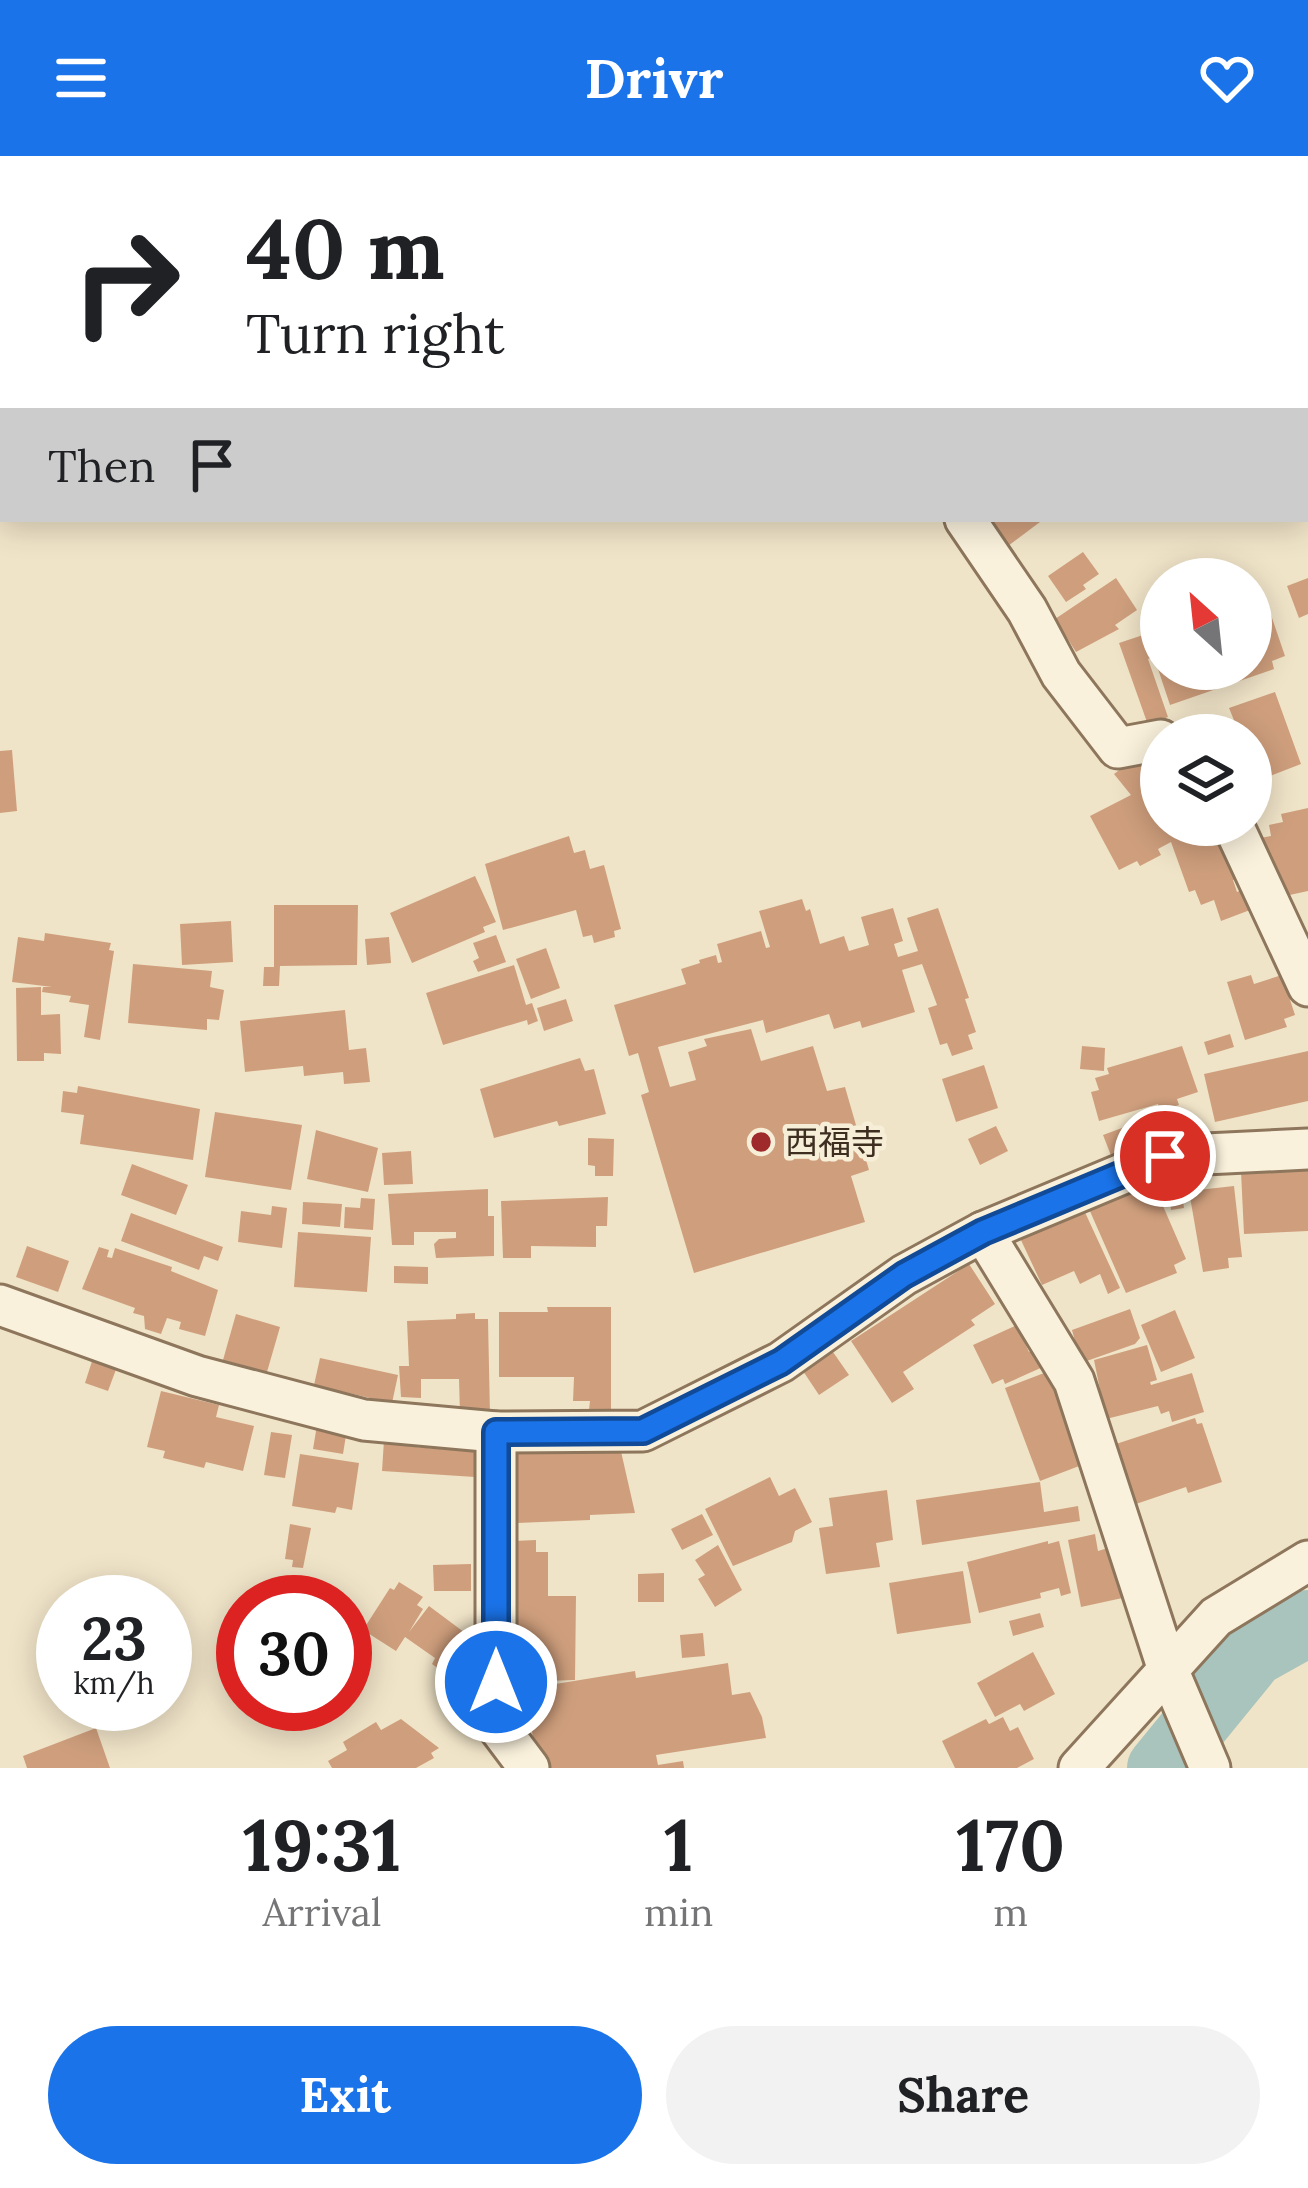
<!DOCTYPE html>
<meta charset="utf-8">
<style>
body{margin:0;font-family:Lora,"Noto Sans JP",serif;background:#f2f2f2;color:#202124;height:100vh;display:flex;flex-direction:column;font-size:45px;white-space:nowrap}
*{box-sizing:border-box;margin:0}
p{font-size:39px;color:#757577}
.icon{flex:none;width:66px;height:66px;fill:none;stroke:currentColor;stroke-width:2;stroke-linecap:round;stroke-linejoin:round}
.map{position:relative;height:1612px;overflow:hidden}
.details{display:flex;flex-direction:column;background:#fff;flex:1}
.details>*{flex:none}
.banner{position:absolute;left:0px;top:0px;width:1308px;height:366px;box-shadow:0 6px 30px #0003;background:#fff;color:#202124;overflow:hidden}
.needle{width:78px;rotate:333deg}
.controls{position:absolute;left:1140px;top:402px;display:grid;gap:24px}
.controls a{display:grid;place-items:center;width:132px;height:132px;border-radius:50%;background:#fff;box-shadow:0 6px 30px #0003;font-size:60px}
.speed{position:absolute;left:36px;top:1419px;display:flex;gap:24px;font-size:60px;font-weight:700;text-align:center}
.speed>*{display:grid;place-content:center;width:156px;height:156px;border-radius:50%;background:#fff;box-shadow:0 6px 30px #0003;line-height:1}
.speed small{font-size:30px;font-weight:400}
.speed .limit{border:18px solid #d22;background:#fff;color:#111}
.pin{position:absolute;display:grid;place-items:center;width:102px;height:102px;color:#fff;margin:-51px;border:6px solid #fff;border-radius:50%;box-shadow:0 3px 12px #0007}
.me{position:absolute;width:132px;margin:-66px;rotate:0deg;stroke-linejoin:round;filter:drop-shadow(0 0 9px #0008)}
.turn{display:flex;align-items:center;gap:42px;height:252px;padding:0 48px;font-size:54px}
.turn .icon{width:156px;height:156px;stroke-width:2.5}
.turn b{display:block;font-size:84px;line-height:102px}
.then{display:flex;align-items:center;height:114px;padding:0 48px;background:#0003;gap:24px;font-size:45px}
.eta{display:flex;justify-content:space-evenly;align-items:center;height:204px;text-align:center}
.eta b{font-size:72px;font-weight:800;line-height:84px}
.button{display:flex;gap:24px;margin-top:auto;padding:24px 48px}
.button a{flex:1;height:138px;border-radius:72px;background:#1a73e8;color:#fff;font-size:48px;font-weight:800;line-height:138px;text-align:center}
.button a+a{background:#f2f2f2;color:#202124}
header{display:flex;justify-content:space-between;align-items:center;height:156px;padding:0 48px;background:#1a73e8;color:#fff;font-size:54px;font-weight:800}
.map>svg:first-child{display:block}
.lines{fill:none;stroke-linecap:round;stroke-linejoin:round}
.river{stroke:#a9c4bc;stroke-width:66}
.building{fill:#cf9f7d}
.minor-casing{stroke:#8d765c;stroke-width:45}
.minor{stroke:#faf1dc;stroke-width:39}
.route-casing{stroke:#114b97;stroke-width:30}
.route{stroke:#1a73e8;stroke-width:21}
.poi-dot{fill:#9e2a2b;stroke:#f7eed8;stroke-width:4.5}
.labels{text-anchor:middle;dominant-baseline:central;stroke-width:9;stroke-linejoin:round;paint-order:stroke}
.poi-label{font-size:33px;fill:#3d2e20;stroke:#f7eed8;text-anchor:start}
</style>
<header><svg class="icon" aria-label="menu" viewBox="0 0 24 24"><path d="M4 6h16M4 12h16M4 18h16"/></svg>Drivr<svg class="icon" aria-label="heart" viewBox="0 0 24 24"><path d="M12 20l-8-8c-3-5 5-10 8-4 3-6 11-1 8 4z"/></svg></header>
<div class="map">
<svg width="1308" height="1612" viewBox="0 0 1308 1612">
<rect width="100%" height="100%" fill="#f0e4c8"/>
<g class="lines">
<!-- river -->
<polyline class="river" points="1160,1612 1253,1498 1308,1467"/>
</g>
<!-- building -->
<g class="building">
<polygon points="990,363 1044,363 1008,390"/>
<polygon points="1083,396 1099,418 1083,429 1086,433 1066,446 1048,420"/>
<polygon points="1116,422 1137,454 1115,469 1119,473 1076,496 1055,463"/>
<polygon points="1308,422 1308,458 1299,462 1287,430"/>
<polygon points="1256,457 1258,463 1271,459 1285,500 1272,505 1274,513 1170,549 1154,501 1148,503 1168,561 1148,569 1119,487 1146,478 1148,485 1161,480 1161,513 1251,513 1251,458"/>
<polygon points="1275,536 1301,608 1257,625 1251,610 1251,579 1240,579 1229,552"/>
<polygon points="12,594 17,655 0,657 0,595"/>
<polygon points="1138,600 1161,633 1161,669 1216,671 1240,722 1233,724 1237,736 1242,734 1250,754 1221,765 1214,744 1201,749 1195,734 1189,736 1171,686 1158,693 1161,699 1140,710 1137,705 1119,714 1090,660 1131,639 1114,618"/>
<polygon points="1308,652 1308,735 1285,740 1260,682 1271,680 1269,669 1283,666 1281,658"/>
<polygon points="569,680 574,697 585,694 590,713 604,709 621,773 614,775 615,781 594,787 592,779 583,781 576,754 503,774 485,708"/>
<polygon points="475,720 496,766 483,771 485,776 412,807 390,757"/>
<polygon points="802,743 806,755 810,753 820,788 844,780 849,795 869,789 861,761 893,752 903,785 894,788 898,801 918,795 907,762 938,752 969,842 965,843 976,876 968,879 973,893 952,900 947,887 940,889 928,852 937,849 922,808 902,814 915,856 862,872 860,865 834,873 829,858 766,877 763,864 658,891 670,931 696,924 688,896 707,890 704,883 751,873 761,905 813,890 827,935 845,931 869,1014 851,1020 865,1066 694,1117 641,939 649,936 638,897 629,900 614,849 686,828 681,813 700,807 699,804 716,799 718,807 722,806 717,788 761,775 766,792 770,791 759,755"/>
<polygon points="274,749 358,749 357,809 280,810 279,830 263,830 264,811 274,811"/>
<polygon points="231,765 233,806 182,809 180,768"/>
<polygon points="45,777 111,787 109,794 114,795 100,884 84,881 89,849 69,846 71,840 42,836 43,831 52,831 12,826 18,781 44,785"/>
<polygon points="496,779 506,806 478,816 473,805 479,802 473,787"/>
<polygon points="389,781 391,807 367,809 365,783"/>
<polygon points="546,792 560,832 531,843 516,803"/>
<polygon points="133,808 212,815 210,831 224,834 219,864 207,863 207,874 128,867"/>
<polygon points="514,809 526,849 532,847 538,865 528,869 527,864 443,889 426,837"/>
<polygon points="1251,819 1254,828 1282,819 1295,859 1284,863 1287,871 1245,884 1227,826"/>
<polygon points="41,831 41,859 60,858 61,898 44,897 44,905 17,905 16,832"/>
<polygon points="566,843 573,865 544,875 537,852"/>
<polygon points="345,854 349,894 366,892 370,926 344,928 343,916 304,920 303,910 245,916 240,865"/>
<polygon points="1230,878 1234,891 1208,899 1204,886"/>
<polygon points="1082,890 1105,892 1104,915 1080,913"/>
<polygon points="1182,890 1198,936 1177,943 1179,949 1160,955 1158,948 1099,965 1091,936 1099,934 1095,922 1109,918 1107,912"/>
<polygon points="1308,895 1308,945 1215,966 1204,918"/>
<polygon points="580,902 585,915 594,913 606,958 559,970 557,965 494,982 480,933"/>
<polygon points="984,909 998,952 956,966 942,923"/>
<polygon points="78,930 200,953 193,1004 80,988 84,959 61,956 63,935 77,937"/>
<polygon points="215,956 302,969 291,1034 205,1021"/>
<polygon points="1168,966 1174,984 1144,995 1137,977"/>
<polygon points="1130,969 1138,992 1112,1002 1103,979"/>
<polygon points="996,970 1008,995 980,1009 968,983"/>
<polygon points="316,974 378,992 368,1036 307,1023"/>
<polygon points="588,982 614,983 613,1020 595,1020 595,1010 588,1009"/>
<polygon points="411,995 413,1028 384,1029 382,997"/>
<polygon points="132,1008 188,1029 176,1059 121,1039"/>
<polygon points="1308,1008 1308,1075 1244,1078 1241,1016 1288,1014 1289,1009"/>
<polygon points="1158,1022 1169,1047 1163,1050 1186,1103 1174,1109 1177,1117 1126,1137 1089,1053"/>
<polygon points="1180,1022 1184,1052 1171,1054 1167,1023"/>
<polygon points="1234,1030 1242,1101 1228,1102 1229,1112 1203,1116 1189,1035"/>
<polygon points="488,1033 488,1060 494,1060 494,1100 436,1102 434,1088 439,1083 456,1082 456,1076 414,1076 414,1089 392,1089 388,1038"/>
<polygon points="608,1041 607,1070 596,1070 596,1091 531,1090 531,1102 503,1102 501,1045"/>
<polygon points="361,1042 375,1043 373,1074 344,1072 345,1051 360,1052"/>
<polygon points="303,1046 342,1048 340,1071 302,1068"/>
<polygon points="272,1050 287,1052 282,1092 238,1086 241,1055 271,1059"/>
<polygon points="1083,1052 1120,1132 1108,1138 1100,1118 1080,1128 1074,1115 1042,1129 1020,1082"/>
<polygon points="131,1057 223,1091 218,1105 204,1100 199,1114 121,1085"/>
<polygon points="298,1076 371,1081 367,1136 294,1131"/>
<polygon points="27,1090 69,1105 58,1136 16,1121"/>
<polygon points="99,1091 109,1094 107,1101 112,1102 115,1092 172,1111 171,1115 218,1134 205,1180 179,1173 181,1166 167,1162 161,1178 145,1173 144,1160 133,1157 135,1152 82,1133"/>
<polygon points="969,1108 995,1148 971,1164 975,1169 903,1216 914,1233 892,1247 851,1185"/>
<polygon points="394,1110 428,1111 428,1128 394,1127"/>
<polygon points="547,1151 611,1151 611,1254 589,1254 590,1245 573,1245 574,1221 499,1221 499,1156 548,1156"/>
<polygon points="1130,1153 1140,1182 1135,1188 1081,1207 1072,1174"/>
<polygon points="1175,1154 1195,1202 1161,1216 1141,1169"/>
<polygon points="475,1157 475,1163 488,1163 490,1259 460,1259 459,1223 421,1223 421,1242 401,1241 399,1210 409,1210 407,1165 456,1163 456,1158"/>
<polygon points="236,1158 280,1171 267,1216 223,1204"/>
<polygon points="1017,1169 1029,1196 1036,1192 1045,1210 1005,1228 1003,1223 992,1228 973,1189"/>
<polygon points="1147,1189 1157,1224 1150,1226 1151,1229 1192,1217 1204,1256 1172,1266 1169,1255 1161,1258 1158,1250 1106,1263 1094,1204"/>
<polygon points="833,1196 849,1219 819,1239 803,1215"/>
<polygon points="94,1199 118,1208 108,1235 85,1227"/>
<polygon points="320,1202 398,1219 392,1247 314,1229"/>
<polygon points="1052,1214 1087,1307 1040,1325 1005,1232"/>
<polygon points="161,1235 219,1249 216,1261 254,1270 243,1315 206,1306 204,1312 163,1302 165,1295 147,1291"/>
<polygon points="1195,1262 1197,1268 1202,1267 1222,1326 1188,1337 1186,1331 1136,1348 1116,1288"/>
<polygon points="317,1269 347,1273 343,1298 313,1293"/>
<polygon points="271,1276 292,1279 285,1322 264,1319"/>
<polygon points="384,1284 416,1286 415,1291 477,1296 475,1321 382,1315"/>
<polygon points="620,1291 635,1357 590,1359 590,1364 517,1367 514,1294"/>
<polygon points="300,1298 359,1307 352,1354 337,1351 335,1357 292,1350"/>
<polygon points="770,1321 779,1340 795,1332 812,1366 795,1375 792,1386 733,1410 705,1353"/>
<polygon points="1040,1326 1044,1356 1078,1350 1080,1365 922,1389 916,1344"/>
<polygon points="887,1334 893,1384 876,1387 880,1411 826,1418 819,1372 833,1370 829,1342"/>
<polygon points="702,1358 713,1379 682,1394 671,1373"/>
<polygon points="290,1368 311,1372 303,1412 292,1411 293,1404 285,1403"/>
<polygon points="1095,1378 1098,1395 1108,1392 1127,1441 1081,1451 1068,1384"/>
<polygon points="536,1384 536,1396 548,1396 548,1440 576,1440 575,1524 545,1525 545,1512 518,1513 517,1471 512,1471 513,1385"/>
<polygon points="1048,1385 1048,1388 1059,1385 1071,1437 1061,1440 1059,1432 1040,1437 1041,1442 979,1457 967,1406"/>
<polygon points="718,1389 742,1434 715,1451 698,1423 705,1419 695,1404"/>
<polygon points="471,1408 471,1435 434,1435 433,1409"/>
<polygon points="963,1415 971,1467 897,1478 889,1427"/>
<polygon points="664,1417 664,1446 638,1446 638,1418"/>
<polygon points="399,1426 423,1441 417,1449 423,1453 409,1476 429,1450 484,1491 484,1507 469,1528 455,1518 452,1522 432,1508 435,1502 405,1481 396,1495 363,1474 390,1432 394,1434"/>
<polygon points="1040,1457 1044,1471 1013,1480 1009,1465"/>
<polygon points="703,1477 705,1500 682,1502 680,1479"/>
<polygon points="1033,1496 1055,1538 1024,1555 1020,1548 995,1561 977,1527"/>
<polygon points="728,1507 732,1539 750,1536 762,1561 766,1582 656,1599 658,1609 683,1605 684,1612 550,1612 535,1594 525,1533 635,1515 636,1522"/>
<polygon points="1003,1561 1010,1575 1018,1571 1034,1603 1017,1612 955,1612 942,1585 986,1563 989,1568"/>
<polygon points="401,1563 439,1592 431,1597 434,1602 416,1612 332,1612 328,1605 347,1594 343,1586 376,1566 381,1574"/>
<polygon points="96,1572 110,1612 27,1612 23,1600"/>
</g>
<g class="lines">
<!-- minor casing -->
<g class="minor-casing">
<g id="minor">
<polyline points="75,0 82,3"/>
<polyline points="997,0 999,3"/>
<polyline points="167,3 168,0"/>
<polyline points="908,3 909,0"/>
<polyline points="1305,84 1308,85"/>
<polyline points="965,363 1027,454 1061,518 1118,592 1161,584"/>
<polyline points="1233,669 1308,830"/>
<polyline points="983,1076 1074,1225 1167,1511 1210,1612"/>
<polyline points="0,1149 197,1220 364,1264 496,1276 643,1275 781,1206 904,1119 983,1076 1165,1000 1308,993"/>
<polyline points="496,1276 496,1568 529,1612"/>
<polyline points="1079,1612 1216,1461 1308,1405"/>
</g>
</g>
<!-- minor -->
<use href="#minor" class="minor"/>
</g>
<g class="lines">
<!-- route casing -->
<g class="route-casing">
<polyline id="route" points="496,1526 496,1276 643,1275 781,1206 904,1119 983,1076 1165,1000"/>
</g>
<!-- route -->
<use href="#route" class="route"/>
</g>
<!-- markers -->
<circle class="poi-dot" cx="761" cy="986" r="12"/>
<g class="labels">
<!-- poi labels -->
<g class="poi-label">
<text x="785" y="986">西福寺</text>
</g>
</g>
</svg>
<div class="controls">
<a><svg class="needle" viewBox="-14 -14 28 28"><path d="M0-13l5 13h-10z" fill="#e53935"/><path d="M0 13l5-13h-10z" fill="#757577"/></svg></a>
<a><svg class="icon" aria-label="layers" viewBox="0 0 24 24"><path d="M12 4l9 5-9 5-9-5zM3 14l9 5 9-5"/></svg></a>
</div>
<div class="speed"><div>23<small>km/h</small></div><div class="limit">30</div></div>
<div class="pin" style="left:1165px;top:1000px;background:#d93025"><svg class="icon" aria-label="arrive" viewBox="0 0 24 24"><path d="M6 21V4h12l-3 4 3 4H6"/></svg></div>
<svg class="me" style="left:496px;top:1526px" viewBox="-20 -20 40 40"><circle r="17" fill="#1a73e8" stroke="#fff" stroke-width="3"/><path d="M0-11L8 9 0 5-8 9z" fill="#fff"/></svg>
<div class="banner">
<div class="turn"><svg class="icon" aria-label="right" viewBox="0 0 24 24"><path d="M7 20v-9h11M14 6l5 5-5 5"/></svg><div><b>40 m</b>Turn right</div></div>
<div class="then">Then<svg class="icon" aria-label="arrive" viewBox="0 0 24 24"><path d="M6 21V4h12l-3 4 3 4H6"/></svg></div>
</div>
</div>
<section class="details">
<div class="eta">
<div><b>19:31</b><p>Arrival</p></div>
<div><b>1</b><p>min</p></div>
<div><b>170</b><p>m</p></div>
</div>
<div class="button"><a>Exit</a><a>Share</a></div>
</section>
